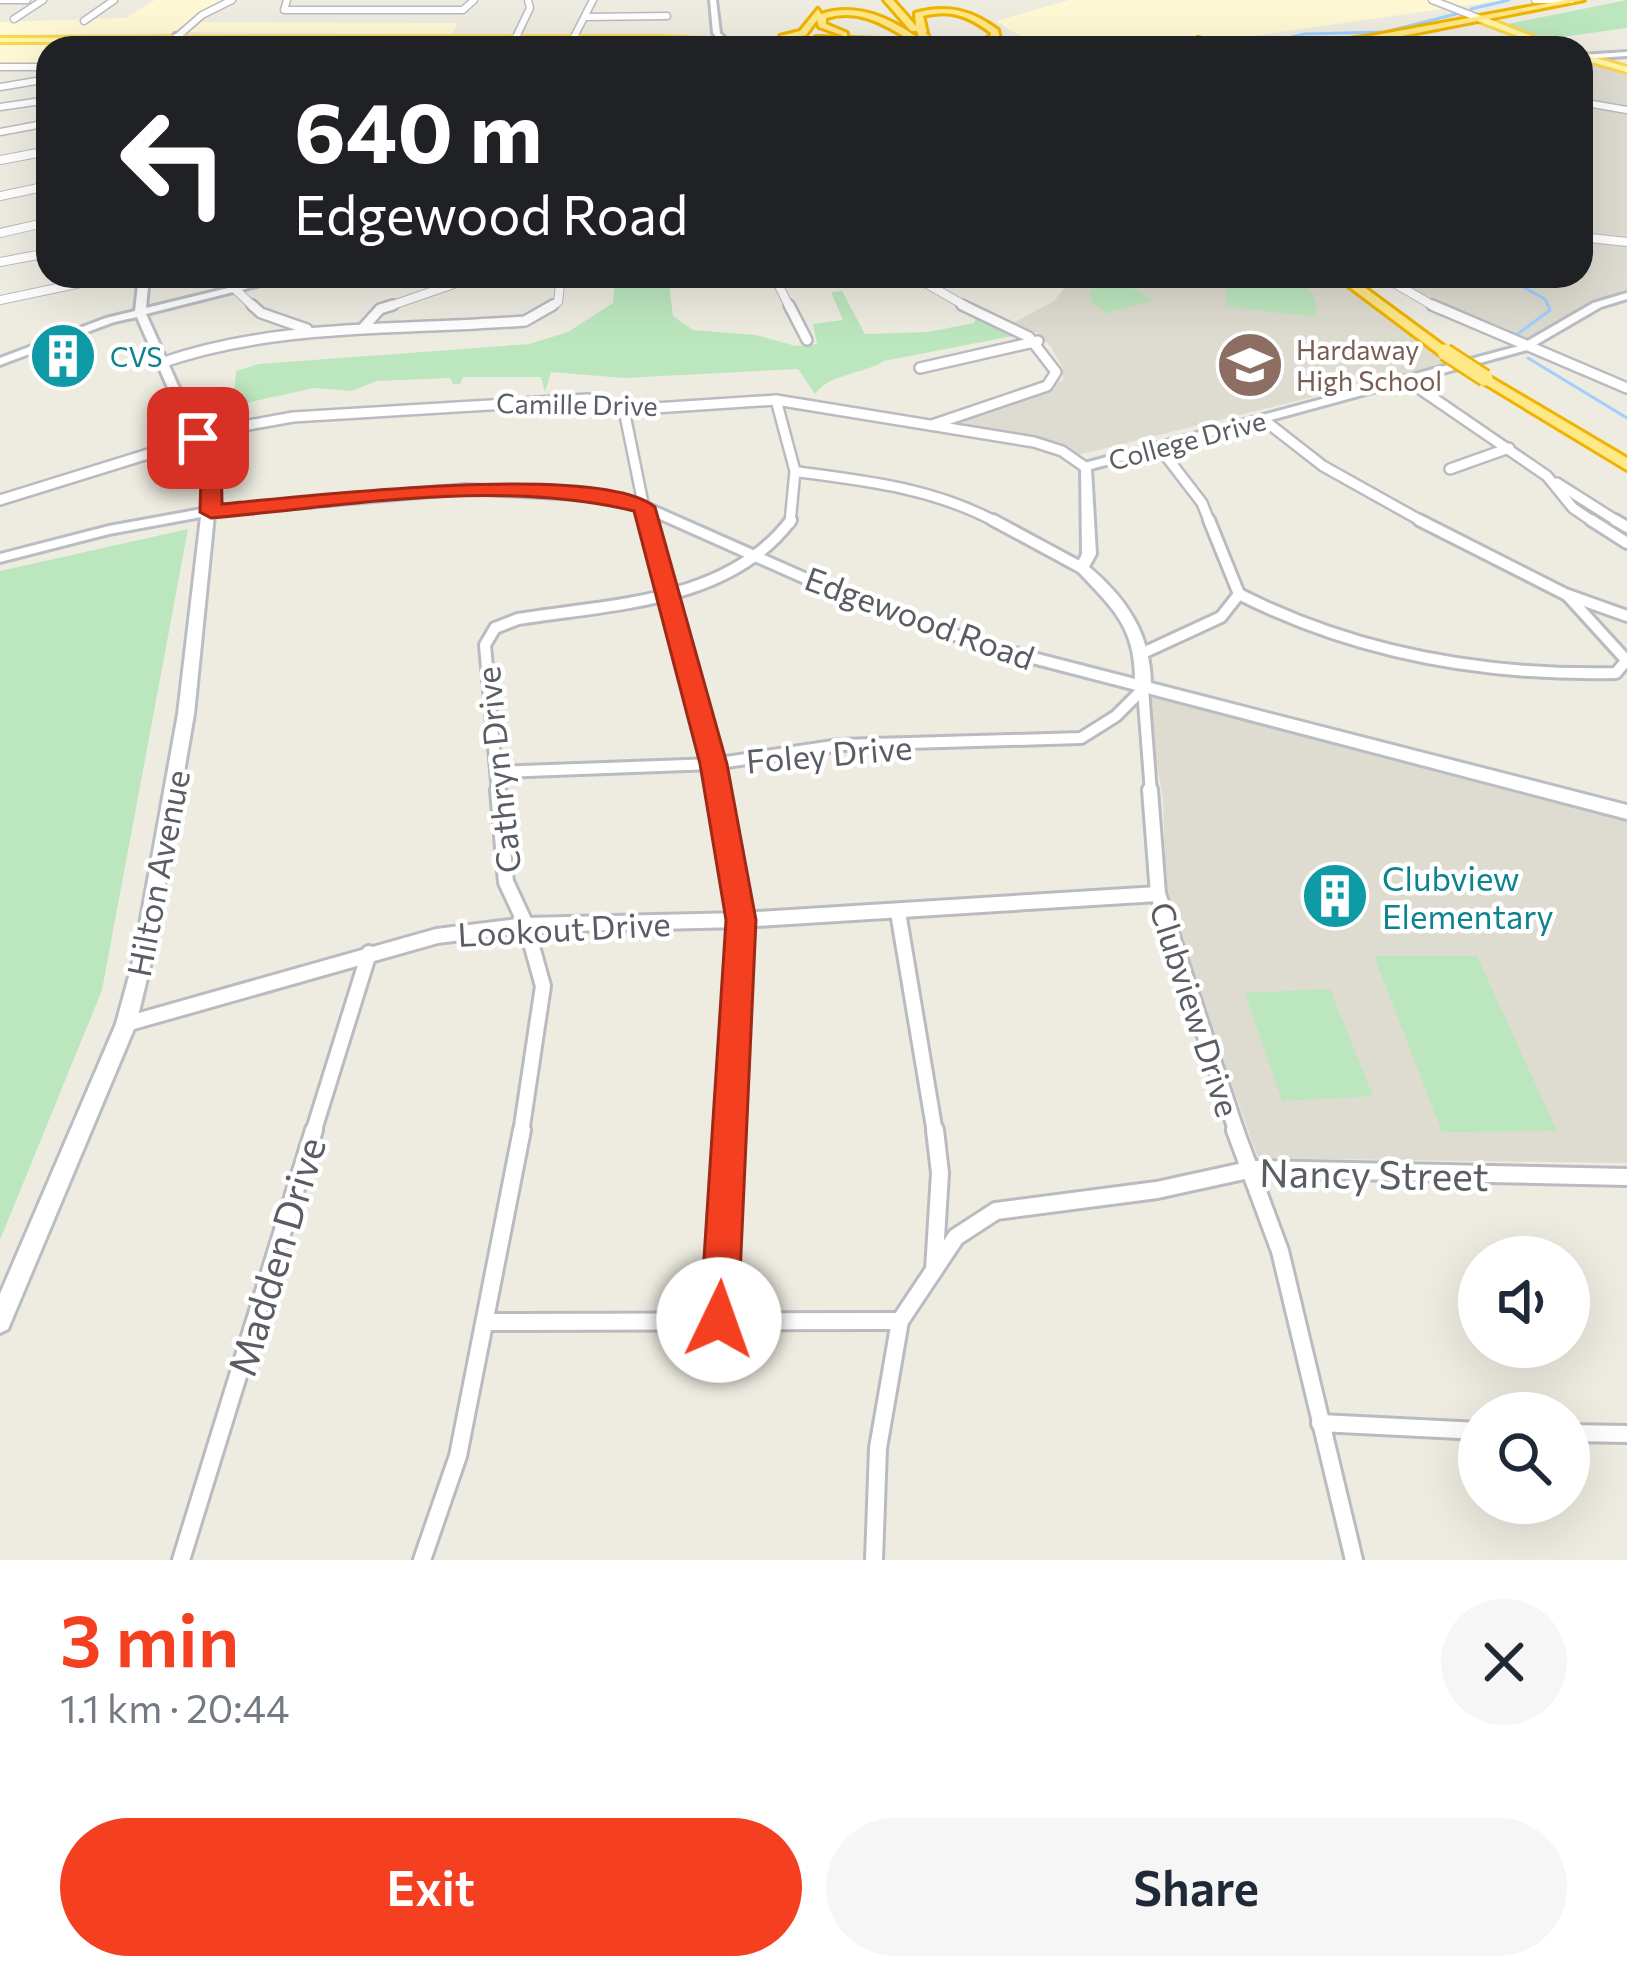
<!DOCTYPE html>
<meta charset="utf-8">
<style>
body{margin:0;font-family:Commissioner,sans-serif;background:#f6f6f7;color:#1f2937;height:100vh;display:flex;flex-direction:column;font-size:45px;white-space:nowrap}
*{box-sizing:border-box;margin:0}
p{font-size:39px;color:#747a83}
.icon{flex:none;width:66px;height:66px;fill:none;stroke:currentColor;stroke-width:2;stroke-linecap:round;stroke-linejoin:round}
.map{position:relative;height:1560px;overflow:hidden}
.details{display:flex;flex-direction:column;background:#fff;flex:1}
.details>*{flex:none}
.hud{position:absolute;left:36px;top:36px;width:1557px;height:252px;border-radius:36px;box-shadow:0 12px 48px #0002;background:#202124;color:#fff;overflow:hidden}
.tools{position:absolute;left:1458px;top:1236px;display:grid;gap:24px}
.tools a{display:grid;place-items:center;width:132px;height:132px;border-radius:50%;background:#fff;box-shadow:0 12px 48px #0002;font-size:60px}
.pin{position:absolute;display:grid;place-items:center;width:102px;height:102px;color:#fff;margin:-51px;border-radius:24px;box-shadow:0 6px 18px #0006}
.me{position:absolute;width:132px;margin:-66px;rotate:3deg;stroke-linejoin:round;filter:drop-shadow(0 0 9px #0008)}
.turn{display:flex;align-items:center;gap:42px;height:252px;padding:0 60px;font-size:54px}
.turn .icon{width:156px;height:156px;stroke-width:2.5}
.turn b{display:block;font-size:84px;line-height:102px}
.round{display:grid;place-items:center;flex:none;width:126px;height:126px;border-radius:63px;background:#f6f6f7}
.head{display:flex;align-items:center;justify-content:space-between;height:204px;padding:0 60px}
h1{font-size:72px;font-weight:600;line-height:90px;color:#f43f21}
.action{display:flex;gap:24px;margin-top:auto;padding:24px 60px}
.action a{flex:1;height:138px;border-radius:72px;background:#f43f21;color:#fff;font-size:48px;font-weight:600;line-height:138px;text-align:center}
.action a+a{background:#f6f6f7;color:#1f2937}
.map>svg:first-child{display:block}
.commercial{fill:#fff8d5}
.education{fill:#dedbd0}
.medical{fill:#fde1db}
.green{fill:#bce7be}
.lines{fill:none;stroke-linecap:round;stroke-linejoin:round}
.stream{stroke:#a0cfff;stroke-width:3}
.street-far5-casing{stroke:#b9bbc1;stroke-width:9}
.street-far4-casing{stroke:#b9bbc1;stroke-width:10}
.street-far3-casing{stroke:#b9bbc1;stroke-width:14}
.street-far2-casing{stroke:#b9bbc1;stroke-width:16}
.street-far1-casing{stroke:#b9bbc1;stroke-width:20}
.street-casing{stroke:#b9bbc1;stroke-width:22}
.secondary-casing{stroke:#babdc4;stroke-width:6}
.primary-casing{stroke:#fad54e;stroke-width:6}
.highway-casing{stroke:#efb400;stroke-width:6}
.street-far5{stroke:#fff;stroke-width:6}
.street-far4{stroke:#fff;stroke-width:8}
.street-far3{stroke:#fff;stroke-width:9}
.street-far2{stroke:#fff;stroke-width:10}
.street-far1{stroke:#fff;stroke-width:14}
.street{stroke:#fff;stroke-width:16}
.secondary{fill:#fff;fill-rule:evenodd}
.primary{fill:#fff6a5;fill-rule:evenodd}
.highway{fill:#ffe887;fill-rule:evenodd}
.highway-bridge-far1-casing{stroke:#efb400;stroke-width:12;stroke-linecap:butt}
.highway-bridge-casing{stroke:#efb400;stroke-width:20;stroke-linecap:butt}
.highway-bridge-far1{stroke:#ffe887;stroke-width:9}
.highway-bridge{stroke:#ffe887;stroke-width:15}
.route{fill:#f43f21;stroke:#9f2915;stroke-width:3}
.labels{text-anchor:middle;dominant-baseline:central;stroke-width:9;stroke-linejoin:round;paint-order:stroke}
.far-education-label{font-size:27px;fill:#785e54;stroke:#fff;text-anchor:start}
.far-culture-label{font-size:27px;fill:#0d838f;stroke:#fff;text-anchor:start}
.far-street-label{font-size:27px;fill:#5a5d63;stroke:#fff}
.street-label{font-size:33px;fill:#5a5d63;stroke:#fff}
.culture-label{font-size:33px;fill:#0d838f;stroke:#fff;text-anchor:start}
.near-street-label{font-size:39px;fill:#5a5d63;stroke:#fff}
</style>
<div class="map">
<svg width="1627" height="1560" viewBox="0 0 1627 1560">
<rect width="100%" height="100%" fill="#eeece1"/>
<!-- commercial -->
<g class="commercial">
<polygon points="155,0 224,0 172,33 0,35 0,22 126,18"/>
<polygon points="1069,0 1505,0 1175,47 1030,42 996,21"/>
<polygon points="197,22 458,23 452,34 186,32"/>
<polygon points="0,42 157,42 162,44 159,48 48,48 48,66 0,66"/>
</g>
<!-- education -->
<g class="education">
<polygon points="1581,60 1627,72 1627,293 1592,303 1520,342 1418,296 1388,276 1581,276"/>
<polygon points="1074,276 1333,276 1449,363 1078,455 1051,440 952,422 1063,380 1063,368 1051,347 1039,334 1015,322 1054,301"/>
<polygon points="1150,697 1627,818 1627,1163 1258,1158 1166,900 1163,799 1151,732"/>
</g>
<!-- medical -->
<polygon class="medical" points="444,41 441,48 174,48 190,42"/>
<!-- green -->
<g class="green">
<polygon points="1627,0 1627,28 1547,39 1508,24"/>
<path d="M615,276H668L673,316L693,330L756,335L796,346L817,344L813,324L843,320L831,292L842,291L865,334L928,332L974,323L977,316L1014,330L1013,336L884,361C862,375 830,373 815,394L798,369L624,378L551,372L545,392L541,377H463L460,384H453L450,378L377,381L351,391L314,388L233,406L236,371L259,364L529,344L568,332L613,303Z"/>
<polygon points="1115,276 1153,300 1106,313 1091,301 1090,291"/>
<path d="M1227,276C1259,276 1292,269 1314,295L1317,317L1226,306Z"/>
<polygon points="188,529 102,990 0,1240 0,571"/>
<polygon points="1374,956 1477,956 1557,1131 1442,1132"/>
<polygon points="1330,989 1373,1096 1282,1101 1245,993"/>
</g>
<g class="lines">
<!-- stream -->
<g class="stream">
<polyline points="1471,9 1509,0"/>
<polyline points="1274,46 1273,42 1304,34 1385,32 1456,14"/>
<polyline points="1503,276 1545,299 1550,310 1515,336"/>
<polyline points="1528,358 1627,418"/>
</g>
<!-- street-far5 casing -->
<g class="street-far5-casing">
<g id="street-far5">
<polyline points="0,0 27,0"/>
<polyline points="287,0 284,10 463,10 474,0"/>
<polyline points="1432,0 1481,19"/>
<polyline points="1535,0 1571,0"/>
<polyline points="586,17 667,16"/>
<polyline points="14,19 43,0"/>
<polyline points="84,21 114,0"/>
<polyline points="517,35 530,8 528,0"/>
<polyline points="575,35 593,0"/>
<polyline points="178,36 202,15 232,0"/>
<polyline points="575,48 593,39"/>
<polyline points="0,67 36,67"/>
<polyline points="0,87 48,79"/>
<polyline points="1581,102 1627,110"/>
<polyline points="0,107 48,100"/>
<polyline points="0,132 48,123"/>
</g>
</g>
<!-- street-far4 casing -->
<g class="street-far4-casing">
<g id="street-far4">
<polyline points="0,160 48,151"/>
<polyline points="0,196 48,186"/>
<polyline points="0,233 48,222"/>
<polyline points="1581,237 1627,242"/>
<polyline points="0,262 48,253"/>
<polyline points="774,276 790,308"/>
<polyline points="913,276 969,308"/>
<polyline points="1382,276 1437,308"/>
<polyline points="235,289 255,308"/>
<polyline points="0,300 114,276"/>
<polyline points="384,308 477,276"/>
<polyline points="548,308 558,302 560,285 550,276"/>
</g>
</g>
<!-- street-far3 casing -->
<g class="street-far3-casing">
<g id="street-far3">
<polyline points="252,305 261,313 307,329"/>
<polyline points="789,305 807,340"/>
<polyline points="1432,305 1627,388"/>
<polyline points="363,328 380,309 393,305"/>
<path d="M161,363C279,322 402,331 525,321L553,305"/>
<polyline points="920,368 1038,341"/>
<polyline points="1407,380 1547,476 1573,508 1595,523"/>
<polyline points="776,400 795,471 790,523"/>
<polyline points="624,410 647,523"/>
<polyline points="1264,420 1323,466 1425,523"/>
<polyline points="932,425 1047,386 1056,372 1029,337 962,305"/>
<polyline points="1159,447 1202,503 1210,523"/>
<polyline points="1450,469 1509,448"/>
<path d="M799,472C869,481 936,489 998,523"/>
<polyline points="1557,483 1620,523"/>
<polyline points="0,500 232,428 293,417 588,399 624,410 776,400 1034,442 1062,451 1085,467"/>
</g>
</g>
<!-- street-far2 casing -->
<g class="street-far2-casing">
<g id="street-far2">
<polyline points="647,520 718,793"/>
<polyline points="993,520 1082,568"/>
<polyline points="1419,520 1567,595 1627,661"/>
<polyline points="1591,520 1627,543"/>
<polyline points="1615,520 1627,527"/>
<path d="M1239,594C1357,654 1485,676 1616,673L1626,661"/>
<polyline points="1568,595 1627,616"/>
<polyline points="1143,653 1221,617 1239,594 1209,520"/>
<polyline points="1143,689 1151,793"/>
<polyline points="498,772 713,764 840,745 1081,738 1116,716 1143,689"/>
<path d="M498,793L485,645L495,628L518,619C612,604 729,603 791,520"/>
</g>
</g>
<!-- street-far1 casing -->
<g class="street-far1-casing">
<g id="street-far1">
<polyline points="498,790 506,882 526,925 543,986 521,1133"/>
<polyline points="718,790 741,920 729,1133"/>
<polyline points="1150,790 1158,894 1237,1133"/>
<polyline points="898,912 935,1133"/>
<polyline points="126,1024 437,936 526,925 741,920 1158,894"/>
<polyline points="313,1133 369,953"/>
</g>
</g>
<!-- street casing -->
<g class="street-casing">
<g id="street">
<polyline points="1235,1130 1280,1251 1354,1560"/>
<polyline points="934,1270 956,1237 996,1211 1157,1190 1253,1169 1627,1177"/>
<polyline points="719,1320 729,1130"/>
<polyline points="485,1322 900,1321"/>
<polyline points="1320,1423 1479,1431"/>
<polyline points="1569,1433 1627,1434"/>
<polyline points="181,1560 314,1130"/>
<polyline points="422,1560 458,1456 522,1130"/>
<polyline points="874,1560 878,1448 900,1321 934,1270 940,1173 935,1130"/>
</g>
</g>
<!-- secondary casing -->
<g class="secondary-casing">
<g id="secondary">
<polygon points="710,0 716,0 720,33 735,48 727,48 713,33"/>
<polygon points="175,34 182,36 171,48 163,48"/>
<polygon points="1627,52 1627,56 1581,59 1581,55"/>
<path d="M139,276H149L146,308L278,276H296L146,314L218,475L215,507L465,485L596,492L649,504L823,581L987,641L1135,679C1135,624 1109,605 1075,568L1082,554L1081,464L1519,346L1593,303L1627,293V299L1601,307L1527,350L1091,469L1096,554L1089,567C1126,598 1150,633 1151,683L1627,805V819L1147,693L1143,695L1136,690L978,649L813,587L640,510L596,500L465,493L214,515L194,714L152,958L136,1024L8,1329L0,1333V1294L116,1024L134,958L178,714L201,517L109,534L0,562V554L109,526L202,509L206,475L137,317L114,322L0,365V358L106,318L135,311Z"/>
</g>
</g>
<!-- primary casing -->
<g class="primary-casing">
<g id="primary">
<polygon points="1478,17 1484,17 1561,48 1550,48 1478,21"/>
<polygon points="659,37 827,44 823,46 659,41 0,42 0,38"/>
<polygon points="1581,54 1627,67 1627,72 1581,59"/>
</g>
</g>
<!-- highway casing -->
<g class="highway-casing">
<g id="highway">
<path d="M884,0H893L916,26L915,13C947,4 972,10 998,30L1000,39L991,43L1065,48H976L811,40L816,37L976,42L990,37L991,33C969,16 950,9 923,16L928,37L920,39L917,31H911Z"/>
<polygon points="1566,0 1584,0 1371,42 1283,48 1371,36"/>
<path d="M818,9L821,14C855,3 887,16 915,36L907,38C880,22 857,9 826,18V24L847,33V37L819,27L817,20L806,35L780,40V36L800,31Z"/>
<polygon points="1198,38 1219,44 1215,48 1204,48 1207,45 1198,42"/>
<polygon points="1335,276 1349,276 1452,352 1440,355"/>
<polygon points="1485,374 1627,458 1627,470 1480,381 1478,378"/>
</g>
</g>
<!-- street-far5 -->
<use href="#street-far5" class="street-far5"/>
<!-- street-far4 -->
<use href="#street-far4" class="street-far4"/>
<!-- street-far3 -->
<use href="#street-far3" class="street-far3"/>
<!-- street-far2 -->
<use href="#street-far2" class="street-far2"/>
<!-- street-far1 -->
<use href="#street-far1" class="street-far1"/>
<!-- street -->
<use href="#street" class="street"/>
<!-- secondary -->
<use href="#secondary" class="secondary"/>
<!-- primary -->
<use href="#primary" class="primary"/>
<!-- highway -->
<use href="#highway" class="highway"/>
<!-- highway-bridge-far1 casing -->
<g class="highway-bridge-far1-casing">
<polyline id="highway-bridge-far1" points="923,37 939,48"/>
</g>
<!-- highway-bridge casing -->
<g class="highway-bridge-casing">
<polyline id="highway-bridge" points="1445,352 1485,378"/>
</g>
<!-- highway-bridge-far1 -->
<use href="#highway-bridge-far1" class="highway-bridge-far1"/>
<!-- highway-bridge -->
<use href="#highway-bridge" class="highway-bridge"/>
</g>
<!-- route -->
<path class="route" d="M198,432C221,442 222,481 222,504C302,497 600,461 655,507L727,764L756,920L738,1320L733,1334L719,1340L705,1334L700,1320L726,920L700,764L634,511C497,478 349,506 211,518L200,512L201,476L188,438Z"/>
<!-- icons -->
<defs>
<g id="building-disc" transform="scale(3.45)"><circle r="9.5" fill="#0f9aa8" stroke="#fff"/><path d="M-4-6H4V6H1V3H-1V6H-4ZM-2.5-4.3h1.7v1.8h-1.7ZM.8-4.3h1.7v1.8H.8ZM-2.5-1h1.7V.8h-1.7ZM.8-1h1.7V.8H.8Z" fill="#fff"/></g>
<g id="school-disc" transform="scale(3.45)"><circle r="9.5" fill="#8d6e63" stroke="#fff"/><path d="M0-5L7-2L0 1L-7-2ZM-4 1L0 2.5L4 1V4Q0 6-4 4Z" fill="#fff"/></g>
</defs>
<g fill-rule="evenodd">
<use href="#building-disc" x="63" y="356"/>
<use href="#school-disc" x="1250" y="365"/>
<use href="#building-disc" x="1335" y="896"/>
</g>
<g class="labels">
<!-- far-education labels -->
<g class="far-education-label">
<text x="1296" y="349">Hardaway<tspan x="1296" dy="31">High School</tspan></text>
</g>
<!-- far-culture labels -->
<g class="far-culture-label">
<text x="110" y="356">CVS</text>
</g>
<!-- far-street labels -->
<g class="far-street-label">
<text transform="translate(577 404) rotate(1)">Camille Drive</text>
<text transform="translate(1187 440) rotate(-15)">College Drive</text>
</g>
<!-- street labels -->
<g class="street-label">
<text transform="translate(920 617) rotate(20)">Edgewood Road</text>
<text transform="translate(829 753) rotate(-5)">Foley Drive</text>
<text transform="translate(497 770) rotate(-96)">Cathryn Drive</text>
<text transform="translate(157 873) rotate(-79)">Hilton Avenue</text>
<text transform="translate(564 928) rotate(-3)">Lookout Drive</text>
<text transform="translate(1196 1009) rotate(72)">Clubview Drive</text>
</g>
<!-- culture labels -->
<g class="culture-label">
<text x="1382" y="877">Clubview<tspan x="1382" dy="38">Elementary</tspan></text>
</g>
<!-- near-street labels -->
<g class="near-street-label">
<text transform="translate(1374 1173) rotate(1)">Nancy Street</text>
<text transform="translate(275 1256) rotate(-73)">Madden Drive</text>
</g>
</g>
</svg>
<div class="tools">
<a><svg class="icon" aria-label="sound" viewBox="0 0 24 24"><path d="M4 9h4l5-4v14l-5-4H4zM17 9q2 3 0 6"/></svg></a>
<a><svg class="icon" aria-label="search" viewBox="0 0 24 24"><circle cx="10" cy="10" r="6"/><path d="M15 15l6 6"/></svg></a>
</div>
<div class="pin" style="left:198px;top:438px;background:#d93025"><svg class="icon" aria-label="arrive" viewBox="0 0 24 24"><path d="M6 21V4h12l-3 4 3 4H6"/></svg></div>
<svg class="me" style="left:719px;top:1320px" viewBox="-20 -20 40 40"><circle r="19" fill="#fff"/><path d="M0-13L10 11 0 6-10 11z" fill="#f43f21"/></svg>
<div class="hud">
<div class="turn"><svg class="icon" aria-label="left" viewBox="0 0 24 24"><path d="M17 20v-9H6M10 6l-5 5 5 5"/></svg><div><b>640 m</b>Edgewood Road</div></div>
</div>
</div>
<section class="details">
<div class="head"><div><h1>3 min</h1><p>1.1 km · 20:44</p></div><a class="round"><svg class="icon" aria-label="close" viewBox="0 0 24 24"><path d="M6 6l12 12M18 6L6 18"/></svg></a></div>
<div class="action"><a>Exit</a><a>Share</a></div>
</section>
